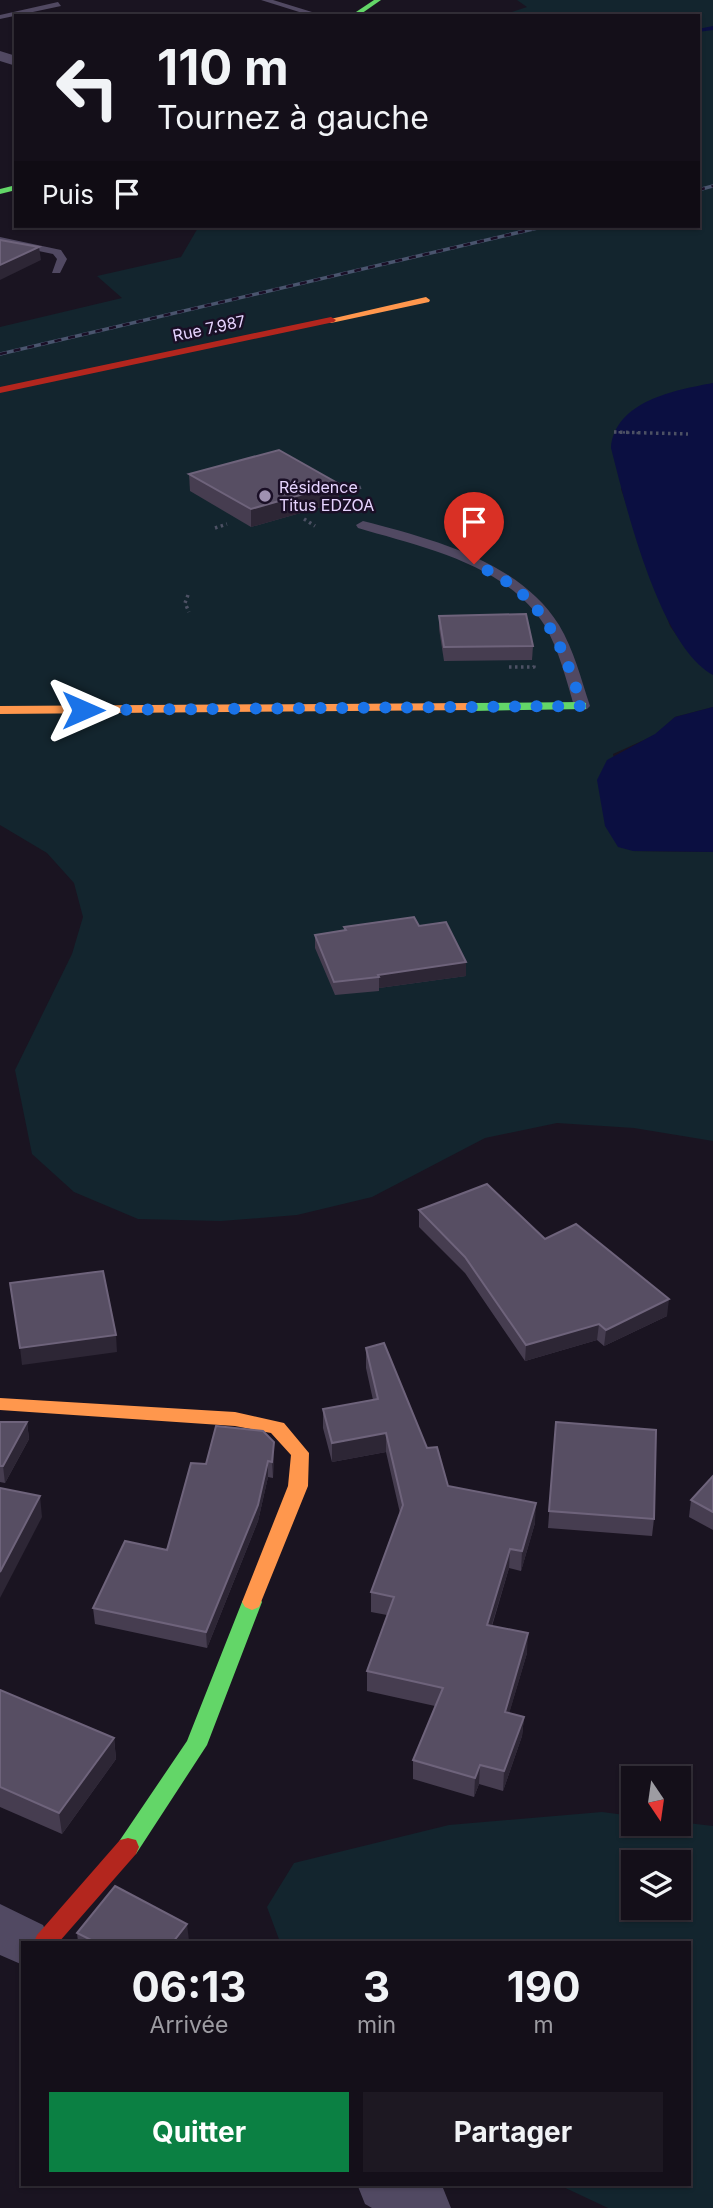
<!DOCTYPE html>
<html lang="fr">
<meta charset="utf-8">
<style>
body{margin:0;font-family:Inter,sans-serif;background:#1d1822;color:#f1f3f6;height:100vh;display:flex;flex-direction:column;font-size:26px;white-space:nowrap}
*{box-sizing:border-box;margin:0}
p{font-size:23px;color:#9d9ca2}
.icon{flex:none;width:38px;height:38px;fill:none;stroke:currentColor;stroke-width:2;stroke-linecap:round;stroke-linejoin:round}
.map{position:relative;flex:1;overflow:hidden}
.drawer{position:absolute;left:21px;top:1941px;width:670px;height:245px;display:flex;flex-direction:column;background:#140f19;border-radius:0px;box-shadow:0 2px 5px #0004,0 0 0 2px #332f38}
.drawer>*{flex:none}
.hud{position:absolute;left:14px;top:14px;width:686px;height:214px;border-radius:0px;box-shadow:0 2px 5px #0004,0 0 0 2px #332f38;background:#140f19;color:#f1f3f6;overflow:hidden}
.needle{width:46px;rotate:167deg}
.tools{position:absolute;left:621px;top:1766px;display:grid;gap:14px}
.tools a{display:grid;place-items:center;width:70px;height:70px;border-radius:0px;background:#140f19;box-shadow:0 2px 5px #0004,0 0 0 2px #332f38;font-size:35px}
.pin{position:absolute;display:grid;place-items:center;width:60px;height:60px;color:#fff;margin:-72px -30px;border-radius:50% 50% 50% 0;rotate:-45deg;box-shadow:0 0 7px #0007}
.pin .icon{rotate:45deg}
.me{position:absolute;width:77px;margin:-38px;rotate:90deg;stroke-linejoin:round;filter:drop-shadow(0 0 5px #0008)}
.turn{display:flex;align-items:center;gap:24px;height:147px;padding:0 28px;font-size:32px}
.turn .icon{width:91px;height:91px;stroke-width:2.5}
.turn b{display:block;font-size:49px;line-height:60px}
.then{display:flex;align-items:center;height:66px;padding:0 28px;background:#0003;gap:14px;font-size:26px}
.eta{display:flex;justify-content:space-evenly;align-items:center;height:119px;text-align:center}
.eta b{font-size:42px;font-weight:700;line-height:49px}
.action{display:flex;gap:14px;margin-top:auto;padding:14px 28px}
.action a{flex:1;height:80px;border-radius:0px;background:#0b8043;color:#fff;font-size:28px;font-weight:700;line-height:80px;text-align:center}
.action a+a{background:#1d1822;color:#f1f3f6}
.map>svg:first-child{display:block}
.green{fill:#13252e;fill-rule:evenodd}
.water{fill:#0b0f41}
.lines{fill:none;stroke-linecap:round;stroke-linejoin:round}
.stream{fill:#0b0f41;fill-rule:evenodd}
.path-far1{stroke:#4d5164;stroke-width:2.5;stroke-dasharray:2 2.5;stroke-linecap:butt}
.path{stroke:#4d5164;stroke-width:3.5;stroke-dasharray:2.5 3.5;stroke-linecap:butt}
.lane{fill:#514962;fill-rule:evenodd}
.street{fill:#514962;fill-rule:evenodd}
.fast{fill:#63d668;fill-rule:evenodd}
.slow{fill:#ff974d;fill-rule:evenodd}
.jam{fill:#b3261e;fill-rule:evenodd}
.rail-casing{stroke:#4a556e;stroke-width:3.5}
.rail{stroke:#1a0f26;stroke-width:2.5;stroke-dasharray:7;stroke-linecap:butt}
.wall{fill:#463d50}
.shaded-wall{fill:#2d2635}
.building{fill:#574e63;stroke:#6e637b;stroke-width:2}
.route{stroke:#1a73e8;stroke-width:12;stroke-dasharray:0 21.6}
.poi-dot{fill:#9f91b1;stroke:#1a0f26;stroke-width:2.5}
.labels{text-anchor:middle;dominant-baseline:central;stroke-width:5;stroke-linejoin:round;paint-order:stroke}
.far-street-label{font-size:16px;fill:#e6d4ff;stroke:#1a0f26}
.far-poi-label{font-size:16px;fill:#e6d4ff;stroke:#1a0f26;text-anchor:start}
</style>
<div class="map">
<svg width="713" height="2208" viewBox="0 0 713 2208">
<rect width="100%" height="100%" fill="#1a1421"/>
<!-- green -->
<g class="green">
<polygon points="517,0 713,0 713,383 647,403 621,489 670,626 687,650 713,675 713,707 675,717 655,735 613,754 633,851 713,852 713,1141 634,1128 557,1123 485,1138 372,1197 297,1215 221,1221 138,1219 74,1192 32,1154 15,1070 72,954 83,917 74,883 47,853 0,825 0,327 122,298 97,276 181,257 199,226 698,226 698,16 500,16 527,7"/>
<path d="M602,1812L633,1816L634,1824L679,1822L713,1826V2208H608L557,2184H690V1942H280L267,1907L294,1863L449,1825ZM634,1862H679V1908H634Z"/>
</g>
<!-- water -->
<g class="water">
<path d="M713,383V675C659,645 626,507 611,448C615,401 675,390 713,383Z"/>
<polygon points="713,707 713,852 633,851 618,847 605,826 597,780 607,760 655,734 675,717"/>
</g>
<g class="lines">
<!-- stream -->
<polygon class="stream" points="713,26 713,30 698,32 698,29"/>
<!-- path-far1 -->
<polyline class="path-far1" points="614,432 638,433"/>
<!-- path -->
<g class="path">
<polyline points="614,432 688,434"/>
<polyline points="353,490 361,487"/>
<polyline points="304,519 315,526"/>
<polyline points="215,528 227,524"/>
<polyline points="188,595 185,603 189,612"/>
<polyline points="509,667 534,667 534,664"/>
</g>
<!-- lane -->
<g class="lane">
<polygon points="261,0 273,0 325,16 312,16"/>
<polygon points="58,2 61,6 0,19 0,15"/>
<polygon points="0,237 61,250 67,259 60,273 52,273 57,259 53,254 0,243"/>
<path d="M363,521C432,539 519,561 559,625C574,650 581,679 590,706L587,709L582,711L574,706C566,679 559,650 545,626C507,564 422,547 358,528L356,525Z"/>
</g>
<!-- street -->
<g class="street">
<polygon points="0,51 16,56 16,66 0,61"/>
<polygon points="0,1904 43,1925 51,1942 23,1942 23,1965 0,1955"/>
<polygon points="357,2184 437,2184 443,2188 451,2208 372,2208 365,2204"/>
</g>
<!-- fast -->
<g class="fast">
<polygon points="374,0 381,0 358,16 350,16"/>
<polygon points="16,185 16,190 0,194 0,189"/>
<polygon points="582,702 586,703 586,709 472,711 466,707 472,703"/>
<polygon points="252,1594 259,1597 262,1602 207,1745 136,1854 128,1856 120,1854 117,1847 120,1840 187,1741 242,1602 245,1597"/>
</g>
<!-- slow -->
<g class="slow">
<polygon points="426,297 430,300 429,302 331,323 326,320"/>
<polygon points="472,703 478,707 476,710 0,714 0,706"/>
<polygon points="0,1398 235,1412 284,1423 309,1453 308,1486 259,1607 252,1610 245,1607 242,1602 288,1486 291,1455 271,1433 235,1426 0,1410"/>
</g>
<!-- jam -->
<g class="jam">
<polygon points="331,317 336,320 334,322 0,393 0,387"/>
<polygon points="128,1838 136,1840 139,1847 136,1854 59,1942 34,1942 37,1935 120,1840"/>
</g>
<!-- rail casing -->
<g class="rail-casing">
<g id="rail">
<polyline points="698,190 713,186"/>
<polyline points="0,354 546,226"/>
</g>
</g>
<!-- rail -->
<use href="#rail" class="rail"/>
</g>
<!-- wall -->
<g class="wall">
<polygon points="189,474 339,502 251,527 190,491"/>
<polygon points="439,616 533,646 532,660 444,661 439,629"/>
<polygon points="419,926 466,976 379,988 379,991 335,995 315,948 315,935 344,930 344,927"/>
<polygon points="419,1210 545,1239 667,1316 604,1346 597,1340 525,1361 465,1273 419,1227"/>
<polygon points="366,1348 427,1448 448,1486 535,1523 521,1571 509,1568 492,1626 527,1653 509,1713 524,1717 522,1736 503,1791 479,1784 474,1797 413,1779 413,1760 435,1706 367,1691 367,1671 387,1615 371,1612 371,1592 400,1513 386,1452 332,1462 323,1428 323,1409 373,1400 366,1368"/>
<polygon points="0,1422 27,1422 29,1439 5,1483 0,1482"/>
<polygon points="556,1422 654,1519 652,1536 548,1528"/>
<polygon points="274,1442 273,1478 268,1477 258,1521 207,1648 95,1624 93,1608 167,1550 206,1464"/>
<polygon points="713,1476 713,1530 689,1517 691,1500"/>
<polygon points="0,1690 114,1738 116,1759 62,1834 0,1807"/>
<polygon points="77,1933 189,1941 188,1942 78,1942"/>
</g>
<!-- shaded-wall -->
<g class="shaded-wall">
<polygon points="39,247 41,260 0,280 0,265"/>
<polygon points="339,484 339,502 251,527 251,509"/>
<polygon points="466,962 466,976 379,988 379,977 378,975"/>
<polygon points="669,1299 667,1316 604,1346 606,1330"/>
<polygon points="599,1324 597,1340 525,1361 526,1345"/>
<polygon points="116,1335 117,1352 22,1365 20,1348"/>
<polygon points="27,1422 29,1439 5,1483 3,1466"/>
<polygon points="386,1433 386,1452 332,1462 332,1443"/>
<polygon points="274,1442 274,1458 273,1478 272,1462"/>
<polygon points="268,1461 268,1477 258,1521 207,1648 206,1632"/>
<polygon points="40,1496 42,1517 0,1598 0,1572"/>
<polygon points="536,1503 535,1523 521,1571 522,1551"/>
<polygon points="510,1549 509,1568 486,1644 487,1625"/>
<polygon points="528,1633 527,1653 504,1731 505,1712"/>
<polygon points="524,1717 522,1736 503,1791 504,1771"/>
<polygon points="114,1738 116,1759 62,1834 59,1813"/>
<polygon points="480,1765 479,1784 474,1797 475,1778"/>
<polygon points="187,1924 189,1941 188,1942 173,1942"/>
</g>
<!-- building -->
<g class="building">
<polygon points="0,240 39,247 0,265"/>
<polygon points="279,450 339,484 251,509 189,474"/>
<polygon points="526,614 533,646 444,647 439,616"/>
<polygon points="414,917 419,926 446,922 466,962 378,975 379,977 334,982 315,935 346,930 344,927"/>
<polygon points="487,1184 545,1239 576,1224 669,1299 606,1330 599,1324 526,1345 465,1257 419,1210"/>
<polygon points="103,1271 116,1335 20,1348 10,1283"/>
<polygon points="384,1343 427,1448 437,1447 448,1486 536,1503 522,1551 510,1549 487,1625 528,1633 505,1712 524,1717 504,1771 480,1765 475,1778 413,1760 443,1688 367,1671 394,1597 371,1592 403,1505 386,1433 332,1443 323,1409 378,1399 366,1348"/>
<polygon points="0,1422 27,1422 3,1466 0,1466"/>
<polygon points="556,1422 656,1430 654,1519 549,1511"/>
<polygon points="216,1426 263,1431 274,1442 272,1462 268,1461 258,1505 206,1632 93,1608 125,1541 167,1550 191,1463 206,1464"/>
<polygon points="713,1476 713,1512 691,1500"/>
<polygon points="0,1488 40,1496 0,1572"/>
<polygon points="0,1690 114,1738 59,1813 0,1787"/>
<polygon points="115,1886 187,1924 173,1942 95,1942 77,1933"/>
</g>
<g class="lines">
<!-- route -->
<path class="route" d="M83,710L582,706C561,640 542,593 474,564"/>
</g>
<!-- markers -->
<circle class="poi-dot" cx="265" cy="496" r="7"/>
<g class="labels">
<!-- far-street labels -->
<g class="far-street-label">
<text transform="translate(209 328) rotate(-12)">Rue 7.987</text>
</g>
<!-- far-poi labels -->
<g class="far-poi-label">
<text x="279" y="487">Résidence<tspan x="279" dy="18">Titus EDZOA</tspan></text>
</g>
</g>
</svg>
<div class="tools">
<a><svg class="needle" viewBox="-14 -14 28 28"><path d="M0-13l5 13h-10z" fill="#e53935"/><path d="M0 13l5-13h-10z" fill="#9d9ca2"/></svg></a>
<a><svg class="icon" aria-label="layers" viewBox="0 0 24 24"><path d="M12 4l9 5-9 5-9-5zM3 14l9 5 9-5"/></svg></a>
</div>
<div class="pin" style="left:474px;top:564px;background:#d93025"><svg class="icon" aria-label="arrive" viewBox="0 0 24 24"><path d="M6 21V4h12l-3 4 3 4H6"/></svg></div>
<svg class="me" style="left:83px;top:710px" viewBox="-20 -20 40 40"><path d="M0-17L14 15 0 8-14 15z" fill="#1a73e8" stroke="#fff" stroke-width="4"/></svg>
<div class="hud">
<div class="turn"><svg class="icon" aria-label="left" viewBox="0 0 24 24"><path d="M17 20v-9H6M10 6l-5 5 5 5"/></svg><div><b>110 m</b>Tournez à gauche</div></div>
<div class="then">Puis<svg class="icon" aria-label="arrive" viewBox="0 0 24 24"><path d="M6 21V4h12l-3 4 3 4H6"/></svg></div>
</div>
<section class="drawer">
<div class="eta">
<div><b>06:13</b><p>Arrivée</p></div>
<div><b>3</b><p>min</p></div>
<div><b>190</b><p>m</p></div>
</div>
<div class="action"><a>Quitter</a><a>Partager</a></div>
</section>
</div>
